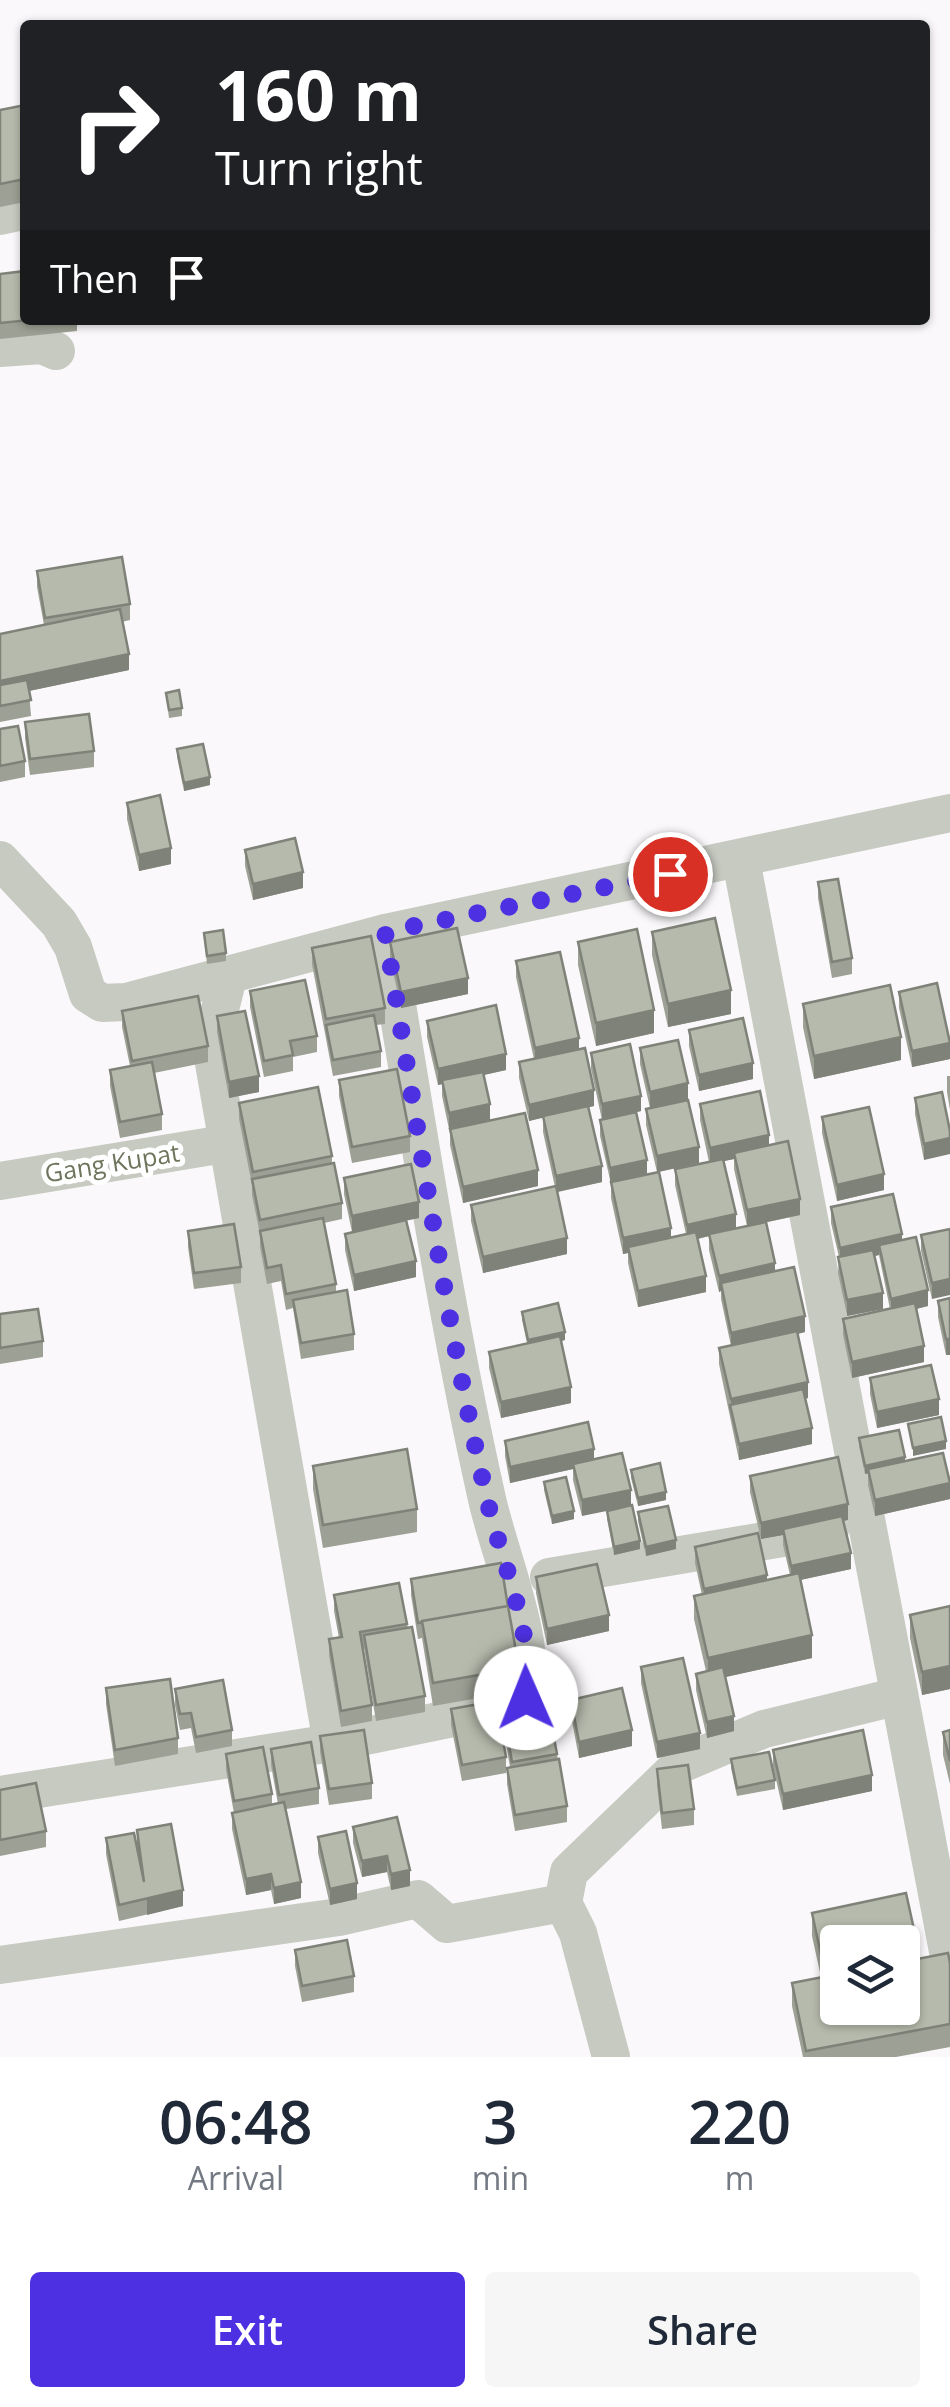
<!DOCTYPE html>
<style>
body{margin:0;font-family:"Open Sans",sans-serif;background:#f6f6f7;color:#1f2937;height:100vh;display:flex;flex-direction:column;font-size:38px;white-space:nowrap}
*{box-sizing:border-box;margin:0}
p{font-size:32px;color:#747a83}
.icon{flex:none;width:55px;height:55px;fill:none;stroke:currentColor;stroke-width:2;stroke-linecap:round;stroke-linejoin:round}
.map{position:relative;height:2057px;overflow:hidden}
.sheet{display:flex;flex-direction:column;background:#fff;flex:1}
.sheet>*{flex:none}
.top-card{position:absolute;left:20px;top:20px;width:910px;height:305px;border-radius:10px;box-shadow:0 2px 8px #0004;background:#202124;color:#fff;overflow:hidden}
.fabs{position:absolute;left:820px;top:1925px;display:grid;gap:20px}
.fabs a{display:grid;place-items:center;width:100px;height:100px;border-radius:10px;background:#fff;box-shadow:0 2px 8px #0004;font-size:50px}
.pin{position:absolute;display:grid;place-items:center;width:85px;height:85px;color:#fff;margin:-42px;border:5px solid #fff;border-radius:50%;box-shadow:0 2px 10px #0007}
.me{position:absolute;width:110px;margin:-55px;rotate:359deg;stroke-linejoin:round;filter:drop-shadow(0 0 8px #0008)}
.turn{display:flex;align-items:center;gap:35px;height:210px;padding:0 30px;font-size:45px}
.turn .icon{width:130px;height:130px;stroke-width:2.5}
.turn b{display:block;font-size:70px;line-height:85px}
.then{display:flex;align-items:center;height:95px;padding:0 30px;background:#0003;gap:20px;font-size:38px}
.eta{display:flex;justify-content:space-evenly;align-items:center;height:170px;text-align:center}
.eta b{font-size:60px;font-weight:600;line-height:70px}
.cta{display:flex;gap:20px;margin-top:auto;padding:20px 30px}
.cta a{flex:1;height:115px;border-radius:10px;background:#4d30e1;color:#fff;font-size:40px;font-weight:600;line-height:115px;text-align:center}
.cta a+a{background:#f6f6f7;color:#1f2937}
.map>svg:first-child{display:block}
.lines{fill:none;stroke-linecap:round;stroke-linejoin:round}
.minor{stroke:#c6cac1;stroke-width:38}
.wall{fill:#9da094;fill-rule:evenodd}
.shaded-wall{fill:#7f8278}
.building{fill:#b6baac;stroke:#7f8278;stroke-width:2.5}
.route{stroke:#4d30e1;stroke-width:18;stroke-dasharray:0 32.4}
.labels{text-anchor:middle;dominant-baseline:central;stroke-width:10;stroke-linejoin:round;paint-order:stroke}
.street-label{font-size:25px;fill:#6d765c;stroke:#fff}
</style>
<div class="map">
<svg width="950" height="2057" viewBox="0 0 950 2057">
<rect width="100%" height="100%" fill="#faf8fa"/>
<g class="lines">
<!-- minor -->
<g class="minor">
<polyline points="0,216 14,213"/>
<polyline points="0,348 42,345 56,351"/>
<polyline points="0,860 59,923 73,947 88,994 102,1003 126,1002 385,933 950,813"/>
<polyline points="741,860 950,1962"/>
<polyline points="228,977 211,1046 332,1743"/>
<polyline points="0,1181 224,1144"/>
<polyline points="549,1577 830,1530"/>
<path d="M0,1795L332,1743L516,1705L526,1698C537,1641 500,1557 487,1499C445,1312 417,1121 385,933"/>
<polyline points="0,1965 339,1917 418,1899 447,1924 563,1903"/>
<polyline points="611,2057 578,1933 563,1903 569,1872 681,1764 764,1729 899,1696"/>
</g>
</g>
<!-- wall -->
<g class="wall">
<polygon points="25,105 25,202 0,207 0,110"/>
<polygon points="0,274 25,320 77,320 77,331 0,339"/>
<polygon points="37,571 130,604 130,620 122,622 129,670 29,691 31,716 0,722 0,634 44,625 37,587"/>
<polygon points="166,693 182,708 182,716 169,718"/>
<polygon points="25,722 94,751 94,767 30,775 25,738"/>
<polygon points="0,729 25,761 25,777 0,782"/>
<polygon points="177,749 210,785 184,791 177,757"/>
<polygon points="127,803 171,864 139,871 127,819"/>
<polygon points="245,850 303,888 253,900 245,866"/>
<polygon points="818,882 852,958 852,974 832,978 818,898"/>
<polygon points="652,932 731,1014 668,1027 652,955"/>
<polygon points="204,933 226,953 226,961 207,964"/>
<polygon points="390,942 468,994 401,1008 390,958"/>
<polygon points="578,942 654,1033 596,1046 578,965"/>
<polygon points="312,948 385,1008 385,1024 376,1025 381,1051 381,1067 333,1076 312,964"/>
<polygon points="516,961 579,1049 594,1106 589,1107 602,1182 558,1192 567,1254 483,1273 471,1221 471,1205 555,1187 543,1132 543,1117 529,1121 519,1078 519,1062 534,1059 516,977"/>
<polygon points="250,991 317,1036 317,1052 293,1057 293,1071 264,1077 250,1007"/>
<polygon points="899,992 950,1041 950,1059 912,1067 899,1008"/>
<polygon points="803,1004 901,1060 814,1079 803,1027"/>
<polygon points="122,1011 208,1046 208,1062 154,1073 162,1114 162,1130 120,1138 110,1086 110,1070 130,1066 122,1027"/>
<polygon points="217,1016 259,1092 229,1098 217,1032"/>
<polygon points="427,1021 506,1070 484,1075 490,1120 449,1129 442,1096 442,1084 438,1085 427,1037"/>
<polygon points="689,1030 753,1079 699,1091 689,1046"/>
<path d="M640,1048L688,1099L699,1163L659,1172L671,1238L686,1234L675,1185V1169L709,1162L700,1120V1104L769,1145L800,1215L754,1225L805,1332L798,1334L808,1398L805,1399L812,1444L739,1460L719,1364V1348L731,1346L721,1299V1291L719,1292L709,1250V1236L698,1239L706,1292L638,1307L628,1263V1253L623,1254L611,1198V1184L600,1136V1120H602L591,1069V1053L641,1111L637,1112L647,1174L657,1172L646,1125V1109L650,1108L640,1064ZM734,1159V1169L747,1226L736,1229L724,1161Z"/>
<polygon points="947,1076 950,1076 950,1110 947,1092"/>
<polygon points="339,1080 410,1136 410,1152 352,1163 339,1096"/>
<polygon points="942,1092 924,1160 915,1114 915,1098"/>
<polygon points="239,1103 332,1156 332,1163 342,1203 342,1219 324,1223 336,1284 336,1292 354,1334 354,1350 301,1359 293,1308 286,1310 281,1281 267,1284 260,1247 260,1234 252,1195 252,1185 239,1119"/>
<polygon points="822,1117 884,1190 837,1201 822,1133"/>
<polygon points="450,1129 538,1186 463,1203 450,1145"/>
<polygon points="344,1178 419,1218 406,1220 416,1277 354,1291 345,1250 345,1234 385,1225 352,1232 344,1194"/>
<polygon points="831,1207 902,1240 928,1306 916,1309 924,1362 852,1378 843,1335 843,1319 890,1309 879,1255 875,1256 883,1309 847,1316 838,1273 839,1257 831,1223"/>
<polygon points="950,1229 932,1299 921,1251 921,1235"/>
<polygon points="188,1231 241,1267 241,1283 194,1289 188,1247"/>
<polygon points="950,1298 946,1355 938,1317 938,1301"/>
<polygon points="522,1312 565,1340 561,1341 571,1403 501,1418 489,1368 489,1352 527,1343 522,1320"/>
<polygon points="0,1314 43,1341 43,1357 0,1364"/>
<polygon points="870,1378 939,1415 877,1428 870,1394"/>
<polygon points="588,1422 582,1516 573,1480 573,1469 510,1483 505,1456 505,1441"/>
<polygon points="859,1438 905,1461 950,1499 875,1516 868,1485 868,1473 865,1474 859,1446"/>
<polygon points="313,1466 417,1509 417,1532 323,1548 313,1489"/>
<polygon points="631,1470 666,1500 638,1506 631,1478"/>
<polygon points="750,1476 848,1520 843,1521 851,1569 800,1580 812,1658 725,1677 734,1731 707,1738 696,1690 696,1674 706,1671 694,1619 694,1596 702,1595 695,1563 695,1547 767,1580 790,1575 783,1545 783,1535 761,1539 750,1492"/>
<polygon points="544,1482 574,1519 552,1524 544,1490"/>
<polygon points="607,1511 640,1549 614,1555 607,1519"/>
<polygon points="638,1512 676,1549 646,1556 638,1521"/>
<polygon points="536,1577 609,1631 547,1645 536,1593"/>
<polygon points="411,1579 519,1668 519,1691 433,1706 422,1638 418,1639 411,1595"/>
<polygon points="334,1595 407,1624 425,1696 425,1712 376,1721 364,1648 362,1648 372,1705 372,1721 341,1727 329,1655 329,1639 339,1638 334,1611"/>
<polygon points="950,1606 950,1689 922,1695 910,1638 910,1615"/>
<polygon points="641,1667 700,1749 657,1758 641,1683"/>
<polygon points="106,1688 178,1738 178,1754 115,1766 106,1704"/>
<polygon points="175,1689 232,1730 232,1746 196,1753 191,1728 180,1730 175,1705"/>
<polygon points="501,1698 557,1754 567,1806 567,1822 515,1831 507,1784 507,1768 510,1767 501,1714"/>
<polygon points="571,1700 632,1746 579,1758 571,1716"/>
<polygon points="451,1709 506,1757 506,1773 462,1781 451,1725"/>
<polygon points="950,1730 950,1784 943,1755 943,1732"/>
<polygon points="320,1736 372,1783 372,1799 329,1805 320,1752"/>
<polygon points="271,1749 319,1788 319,1804 286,1809 301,1898 274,1904 271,1890 246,1895 232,1829 232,1813 234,1813 226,1770 226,1754 272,1794 272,1805 278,1804 271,1765"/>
<polygon points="773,1750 872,1791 783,1810 773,1766"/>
<polygon points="731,1759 775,1780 775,1789 737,1796 731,1768"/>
<polygon points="657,1769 694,1809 694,1825 662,1829 657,1785"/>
<polygon points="0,1790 46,1831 46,1847 0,1856"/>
<polygon points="397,1817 410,1886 391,1890 387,1872 362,1877 353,1843 353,1827"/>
<polygon points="137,1830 183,1906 119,1921 106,1854 106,1838 137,1847"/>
<polygon points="318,1837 357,1899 330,1905 318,1853"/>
<polygon points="812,1913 917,1959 950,1963 950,2047 896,2057 803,2057 792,2006 792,1983 821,1977 812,1936"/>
<polygon points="295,1950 354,1976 354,1992 302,2002 295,1966"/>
</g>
<!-- shaded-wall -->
<g class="shaded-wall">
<polygon points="129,654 129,670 0,697 0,681"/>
<polygon points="210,777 210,785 184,791 184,783"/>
<polygon points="171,848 171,864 139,871 139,855"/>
<polygon points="303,872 303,888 253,900 253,884"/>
<polygon points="468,978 468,994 401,1008 401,992"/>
<polygon points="731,990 731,1014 668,1027 668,1004"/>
<polygon points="654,1010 654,1033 596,1046 596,1023"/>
<polygon points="901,1037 901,1060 814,1079 814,1056"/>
<polygon points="579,1038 579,1054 535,1064 535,1048"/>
<polygon points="950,1043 950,1059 912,1067 912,1051"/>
<polygon points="506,1054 506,1070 438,1085 438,1069"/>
<polygon points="753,1063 753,1079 699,1091 699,1075"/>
<polygon points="259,1076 259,1092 229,1098 229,1082"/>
<polygon points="688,1083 688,1099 650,1108 650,1092"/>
<polygon points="594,1090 594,1106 529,1121 529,1105"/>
<polygon points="641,1096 641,1111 602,1120 602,1104"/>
<polygon points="490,1104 490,1120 449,1129 449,1113"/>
<polygon points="769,1135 769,1151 734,1153 734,1159 710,1164 710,1148"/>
<polygon points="950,1138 950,1154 924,1160 924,1144"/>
<polygon points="699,1147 699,1163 657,1172 657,1156"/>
<polygon points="647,1160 647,1176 610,1184 610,1168"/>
<polygon points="602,1166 602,1182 556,1192 556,1176"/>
<polygon points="538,1170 538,1186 463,1203 463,1187"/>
<polygon points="884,1174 884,1190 837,1201 837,1185"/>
<polygon points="800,1199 800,1215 747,1226 747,1210"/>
<polygon points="419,1202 419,1218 352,1232 352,1216"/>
<polygon points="736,1214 736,1230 687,1241 687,1225"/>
<polygon points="671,1228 671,1244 628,1247 628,1253 623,1254 623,1238"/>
<polygon points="902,1234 902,1250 879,1245 879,1255 840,1264 840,1248"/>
<polygon points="567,1238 567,1254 483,1273 483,1257"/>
<polygon points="416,1261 416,1277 354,1291 354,1275"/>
<polygon points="775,1263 775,1279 721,1283 721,1291 719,1292 719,1276"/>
<polygon points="706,1276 706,1292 638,1307 638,1291"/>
<polygon points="950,1279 950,1295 932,1299 932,1283"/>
<polygon points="928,1290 928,1306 891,1315 891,1299"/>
<polygon points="883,1293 883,1309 847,1316 847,1300"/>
<polygon points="805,1316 805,1332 731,1349 731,1333"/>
<polygon points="565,1332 565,1340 528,1348 528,1340"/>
<rect x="946" y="1339" width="4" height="16"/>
<polygon points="924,1346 924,1362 852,1378 852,1362"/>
<polygon points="808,1382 808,1398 732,1415 731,1399"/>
<polygon points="571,1387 571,1403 501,1418 501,1402"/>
<polygon points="939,1399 939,1415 877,1428 877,1412"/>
<polygon points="812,1428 812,1444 739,1460 739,1444"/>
<polygon points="946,1441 946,1449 913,1456 913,1448"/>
<polygon points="594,1449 594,1465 573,1464 573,1469 510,1483 510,1467"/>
<polygon points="905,1457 905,1466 865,1474 865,1466"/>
<polygon points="950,1483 950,1499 875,1516 875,1500"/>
<polygon points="631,1490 631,1506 582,1516 582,1500"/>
<polygon points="666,1492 666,1500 638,1506 638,1498"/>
<polygon points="848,1504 848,1520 784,1534 783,1529 783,1535 761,1539 761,1523"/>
<polygon points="574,1511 574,1519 552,1524 552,1516"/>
<polygon points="676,1540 676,1549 646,1556 646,1547"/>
<polygon points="640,1541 640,1549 614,1555 614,1547"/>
<polygon points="851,1553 851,1569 791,1582 791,1566"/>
<polygon points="767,1575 767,1591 704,1605 704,1589"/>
<polygon points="609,1615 609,1631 547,1645 547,1629"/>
<polygon points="812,1635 812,1658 708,1681 708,1658"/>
<polygon points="950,1666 950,1689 922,1695 922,1672"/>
<polygon points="734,1716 734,1731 707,1738 707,1722"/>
<polygon points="632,1730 632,1746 579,1758 579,1742"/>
<polygon points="700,1733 700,1749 657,1758 657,1742"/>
<polygon points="872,1775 872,1791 783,1810 783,1794"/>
<polygon points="387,1856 387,1872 362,1877 362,1861"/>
<polygon points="410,1870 410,1886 391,1890 391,1874"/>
<polygon points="271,1874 271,1890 246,1895 246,1879"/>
<polygon points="301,1882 301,1898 274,1904 274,1888"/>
<polygon points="357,1883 357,1899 330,1905 330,1889"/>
<polygon points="183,1890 183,1906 147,1915 147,1899"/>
<polygon points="917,1943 917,1966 902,1970 902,1946"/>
<polygon points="838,1961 838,1984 823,1987 823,1964"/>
</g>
<!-- building -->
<g class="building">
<polygon points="25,105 25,179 0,184 0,110"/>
<polygon points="25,271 25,320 30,320 0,323 0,274"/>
<polygon points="122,557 130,604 45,618 37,571"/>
<polygon points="120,609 129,654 0,681 0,634"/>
<polygon points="27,680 31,700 0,706 0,685"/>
<polygon points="179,690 182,708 169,710 166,693"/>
<polygon points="89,714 94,751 30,759 25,722"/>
<polygon points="18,726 25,761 0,766 0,729"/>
<polygon points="203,744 210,777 184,783 177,749"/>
<polygon points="160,795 171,848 139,855 127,803"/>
<polygon points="295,838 303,872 253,884 245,850"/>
<polygon points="838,879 852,958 832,962 818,882"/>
<polygon points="715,918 731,990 668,1004 652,932"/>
<polygon points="457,928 468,978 401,992 390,942"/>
<polygon points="637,929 654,1010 596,1023 578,942"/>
<polygon points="223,930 226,953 207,956 204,933"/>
<polygon points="371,936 385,1008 326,1019 312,948"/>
<polygon points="560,952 579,1038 535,1048 516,961"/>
<polygon points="305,980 317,1036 290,1041 293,1055 264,1061 250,991"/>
<polygon points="937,983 950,1043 912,1051 899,992"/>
<polygon points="890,985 901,1037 814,1056 803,1004"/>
<polygon points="198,996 208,1046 132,1061 122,1011"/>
<polygon points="496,1005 506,1054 438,1069 427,1021"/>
<polygon points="245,1011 259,1076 229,1082 217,1016"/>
<polygon points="374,1015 381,1051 333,1060 326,1025"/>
<polygon points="743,1018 753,1063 699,1075 689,1030"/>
<polygon points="678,1040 688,1083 650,1092 640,1048"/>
<polygon points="630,1044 641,1096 602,1104 591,1053"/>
<polygon points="585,1048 594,1090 529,1105 519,1062"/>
<polygon points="152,1062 162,1114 120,1122 110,1070"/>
<polygon points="397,1069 410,1136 352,1147 339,1080"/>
<polygon points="483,1072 490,1104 449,1113 442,1080"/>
<polygon points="318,1087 332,1156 253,1172 239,1103"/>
<polygon points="760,1091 769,1135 710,1148 700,1104"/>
<polygon points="942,1092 950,1131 950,1138 924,1144 915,1098"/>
<polygon points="688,1100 699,1147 657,1156 646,1109"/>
<polygon points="588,1106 602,1166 556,1176 543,1116"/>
<polygon points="869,1107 884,1174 837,1185 822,1117"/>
<polygon points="636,1112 647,1160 610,1168 600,1120"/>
<polygon points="525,1113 538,1170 463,1187 450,1129"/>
<polygon points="788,1141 800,1199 747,1210 734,1153"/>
<polygon points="723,1159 736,1214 687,1225 675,1169"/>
<polygon points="334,1163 342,1203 260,1220 252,1179"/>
<polygon points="411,1164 419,1202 352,1216 344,1178"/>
<polygon points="659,1172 671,1228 623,1238 611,1182"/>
<polygon points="556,1186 567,1238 483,1257 471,1205"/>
<polygon points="893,1194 902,1234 840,1248 831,1207"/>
<polygon points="323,1218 336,1284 286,1294 281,1265 267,1268 260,1231"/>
<polygon points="406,1220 416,1261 354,1275 345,1234"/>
<polygon points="766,1222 775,1263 719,1276 709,1234"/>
<polygon points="234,1224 241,1267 194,1273 188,1231"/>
<polygon points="950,1229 950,1279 932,1283 921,1235"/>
<polygon points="696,1232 706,1276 638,1291 628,1247"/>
<polygon points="916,1237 928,1290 891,1299 879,1245"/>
<polygon points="873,1250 883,1293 847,1300 838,1257"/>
<polygon points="794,1267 805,1316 731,1333 721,1283"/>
<polygon points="347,1290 354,1334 301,1343 293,1300"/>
<polygon points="950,1298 950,1339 946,1339 938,1301"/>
<polygon points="558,1303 565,1332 528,1340 522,1312"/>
<polygon points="915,1303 924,1346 852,1362 843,1319"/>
<polygon points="38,1309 43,1341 0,1348 0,1314"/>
<polygon points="797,1331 808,1382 731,1399 719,1348"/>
<polygon points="560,1336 571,1387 501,1402 489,1352"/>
<polygon points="931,1365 939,1399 877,1412 870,1378"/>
<polygon points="803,1389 812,1428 739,1444 730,1405"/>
<polygon points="941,1417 946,1441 913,1448 908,1424"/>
<polygon points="588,1422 594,1449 510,1467 505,1441"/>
<polygon points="899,1430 905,1457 865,1466 859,1438"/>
<polygon points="407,1449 417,1509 323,1525 313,1466"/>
<polygon points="622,1453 631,1490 582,1500 573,1464"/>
<polygon points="943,1453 950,1483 875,1500 868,1469"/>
<polygon points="838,1457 848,1504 761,1523 750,1476"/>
<polygon points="660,1463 666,1492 638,1498 631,1470"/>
<polygon points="566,1477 574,1511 552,1516 544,1482"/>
<polygon points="632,1505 640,1541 614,1547 607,1511"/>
<polygon points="668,1506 676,1540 646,1547 638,1512"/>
<polygon points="842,1516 851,1553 791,1566 783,1529"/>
<polygon points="758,1533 767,1575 704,1589 695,1547"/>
<polygon points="501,1563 508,1607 418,1623 411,1579"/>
<polygon points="597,1564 609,1615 547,1629 536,1577"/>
<polygon points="799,1573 812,1635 708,1658 694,1596"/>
<polygon points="399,1583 407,1624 360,1632 372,1705 341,1711 329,1639 342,1637 334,1595"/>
<polygon points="508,1606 519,1668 433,1683 422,1621"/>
<polygon points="950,1606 950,1666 922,1672 910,1615"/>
<polygon points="412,1627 425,1696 376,1705 364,1635"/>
<polygon points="683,1658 700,1733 657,1742 641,1667"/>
<polygon points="723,1667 734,1716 707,1722 696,1674"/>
<polygon points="170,1679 178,1738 115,1750 106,1688"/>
<polygon points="223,1680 232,1730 196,1737 191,1713 180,1714 175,1689"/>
<polygon points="622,1688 632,1730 579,1742 571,1700"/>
<polygon points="545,1690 557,1754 512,1762 501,1698"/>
<polygon points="496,1701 506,1757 462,1765 451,1709"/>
<polygon points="364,1730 372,1783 329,1789 320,1736"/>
<polygon points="863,1730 872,1775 783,1794 773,1750"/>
<polygon points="950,1730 950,1761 943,1732"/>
<polygon points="311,1742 319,1788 279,1795 271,1749"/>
<polygon points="263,1747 272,1794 234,1801 226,1754"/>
<polygon points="769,1752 775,1780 737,1788 731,1759"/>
<polygon points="559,1759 567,1806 515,1815 507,1768"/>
<polygon points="688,1765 694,1809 662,1813 657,1769"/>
<polygon points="36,1783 46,1831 0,1840 0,1790"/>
<polygon points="284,1802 301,1882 274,1888 271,1874 246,1879 232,1813"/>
<polygon points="397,1817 410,1870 391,1874 387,1856 362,1861 353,1827"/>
<polygon points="171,1824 183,1890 119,1905 106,1838 134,1833 144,1882 137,1830"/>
<polygon points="346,1831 357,1883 330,1889 318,1837"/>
<polygon points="906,1893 917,1943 902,1946 902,1942 838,1942 838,1961 823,1964 812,1913"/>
<polygon points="347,1940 354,1976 302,1986 295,1950"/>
<polygon points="948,1953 950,1963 950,2024 806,2051 792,1983 838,1974 838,2008 902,2008 902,1962"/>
</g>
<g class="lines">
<!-- route -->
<path class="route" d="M526,1698C537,1641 500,1557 487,1499C444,1312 417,1121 385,932L670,874"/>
</g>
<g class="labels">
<!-- street labels -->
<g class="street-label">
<text transform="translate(112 1162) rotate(-9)">Gang Kupat</text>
</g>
</g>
</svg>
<div class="fabs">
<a><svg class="icon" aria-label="layers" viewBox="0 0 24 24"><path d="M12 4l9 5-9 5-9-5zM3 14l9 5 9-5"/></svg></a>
</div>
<div class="pin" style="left:670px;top:874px;background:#d93025"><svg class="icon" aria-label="arrive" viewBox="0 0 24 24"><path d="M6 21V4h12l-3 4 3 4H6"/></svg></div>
<svg class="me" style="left:526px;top:1698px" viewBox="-20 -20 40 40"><circle r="19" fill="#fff"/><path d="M0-13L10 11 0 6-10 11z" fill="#4d30e1"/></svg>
<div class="top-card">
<div class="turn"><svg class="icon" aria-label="right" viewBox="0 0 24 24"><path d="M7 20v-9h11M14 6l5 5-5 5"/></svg><div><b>160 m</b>Turn right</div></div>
<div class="then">Then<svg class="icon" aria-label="arrive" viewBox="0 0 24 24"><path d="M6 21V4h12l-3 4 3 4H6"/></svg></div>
</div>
</div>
<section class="sheet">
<div class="eta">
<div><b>06:48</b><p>Arrival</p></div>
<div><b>3</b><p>min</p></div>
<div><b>220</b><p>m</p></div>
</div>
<div class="cta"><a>Exit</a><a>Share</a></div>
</section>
